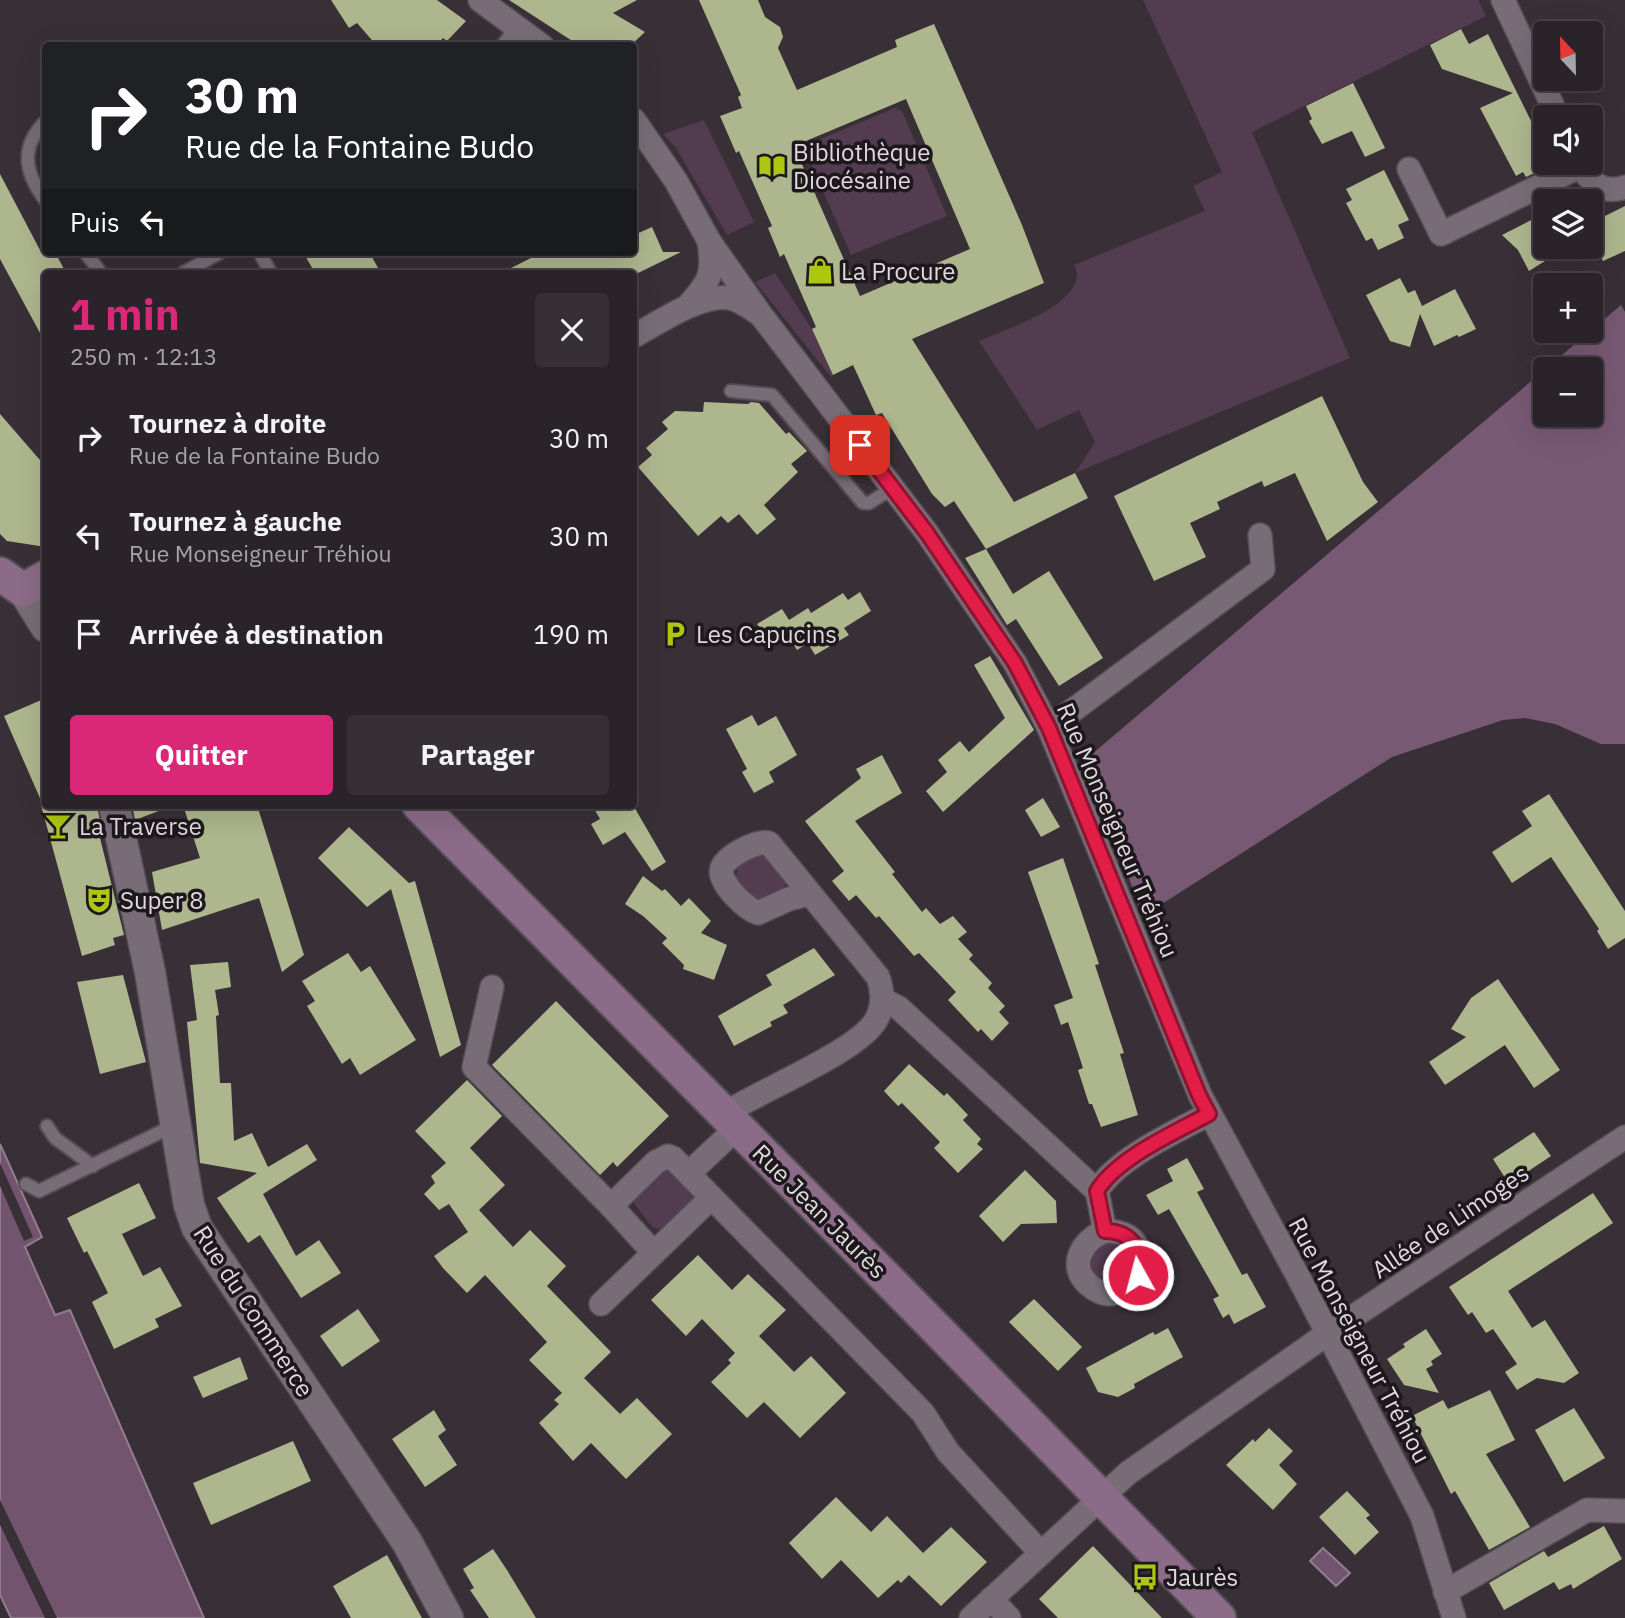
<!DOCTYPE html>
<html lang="fr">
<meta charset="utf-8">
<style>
body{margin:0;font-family:"IBM Plex Sans",sans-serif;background:#362f35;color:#f1f3f6;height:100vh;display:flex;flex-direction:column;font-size:26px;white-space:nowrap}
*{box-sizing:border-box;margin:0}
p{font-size:23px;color:#a5a4a8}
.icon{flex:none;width:38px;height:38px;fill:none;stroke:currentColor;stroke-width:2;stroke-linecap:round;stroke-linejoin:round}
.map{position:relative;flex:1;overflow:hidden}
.drawer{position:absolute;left:42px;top:270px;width:595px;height:539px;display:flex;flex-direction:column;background:#2a2329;border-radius:7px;box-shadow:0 7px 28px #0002,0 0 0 2px #464046}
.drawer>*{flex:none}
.guide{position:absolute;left:42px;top:42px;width:595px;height:214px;border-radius:7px;box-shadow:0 7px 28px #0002,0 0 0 2px #464046;background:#202124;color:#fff;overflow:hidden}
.needle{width:46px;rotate:338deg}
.controls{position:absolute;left:1533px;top:21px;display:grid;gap:14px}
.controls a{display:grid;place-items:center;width:70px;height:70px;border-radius:7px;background:#2a2329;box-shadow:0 7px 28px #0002,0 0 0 2px #464046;font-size:35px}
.pin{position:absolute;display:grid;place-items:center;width:60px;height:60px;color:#fff;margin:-30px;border-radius:14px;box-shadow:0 4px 10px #0006}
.me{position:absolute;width:77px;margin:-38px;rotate:353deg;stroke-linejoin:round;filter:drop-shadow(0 0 5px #0008)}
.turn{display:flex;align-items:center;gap:24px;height:147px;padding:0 28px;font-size:32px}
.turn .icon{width:91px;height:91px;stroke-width:2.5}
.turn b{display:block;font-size:49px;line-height:60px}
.then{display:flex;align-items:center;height:66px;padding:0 28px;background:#0003;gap:14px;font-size:26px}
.round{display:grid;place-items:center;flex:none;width:74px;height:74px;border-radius:7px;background:#362f35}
.summary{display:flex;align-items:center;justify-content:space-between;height:119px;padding:0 28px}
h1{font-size:42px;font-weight:800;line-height:52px;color:#db2777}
.action{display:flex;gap:14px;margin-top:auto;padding:14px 28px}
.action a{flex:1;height:80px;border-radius:7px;background:#db2777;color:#fff;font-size:28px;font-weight:800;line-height:80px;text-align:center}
.action a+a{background:#362f35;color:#f1f3f6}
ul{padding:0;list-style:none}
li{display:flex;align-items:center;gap:21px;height:98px;padding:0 28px}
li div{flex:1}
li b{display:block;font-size:26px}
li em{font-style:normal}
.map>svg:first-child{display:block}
.green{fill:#533b50}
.forest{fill:#785974;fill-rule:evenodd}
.water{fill:#73546f;stroke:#937c90;stroke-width:2}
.pier{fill:#382f37}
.building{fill:#adb68d;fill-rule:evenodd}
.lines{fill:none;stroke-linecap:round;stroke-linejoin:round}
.service-casing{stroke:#554d54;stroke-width:16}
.minor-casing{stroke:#554d54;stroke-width:26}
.tertiary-casing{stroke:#554d54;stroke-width:33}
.secondary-casing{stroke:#554d54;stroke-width:37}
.service{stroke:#786d76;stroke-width:12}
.minor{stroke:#786d76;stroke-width:23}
.tertiary{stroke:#786d76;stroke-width:30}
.secondary{stroke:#8b6b87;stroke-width:33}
.route-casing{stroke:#92132f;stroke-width:18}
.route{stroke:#e11d48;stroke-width:12}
.labels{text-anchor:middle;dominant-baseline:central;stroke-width:7;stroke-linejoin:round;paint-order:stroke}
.poi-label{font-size:24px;fill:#dfd9de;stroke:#1d181c;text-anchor:start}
.street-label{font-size:24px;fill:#dfd9de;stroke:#1d181c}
</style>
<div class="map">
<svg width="1625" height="1618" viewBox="0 0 1625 1618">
<rect width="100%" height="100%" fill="#382f37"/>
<!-- green -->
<g class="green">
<path d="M1143,0H1478L1486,16L1252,132L1350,358L1075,473L1095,442L1079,410L1037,430L979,341C1004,330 1076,307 1077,275C1077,272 1075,268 1074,265L1205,211L1193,186L1222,172Z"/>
<polygon points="895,108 902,111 947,216 851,255 805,150 806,145"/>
<polygon points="704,120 754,222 727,235 676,148 663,134"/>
<polygon points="775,273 812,329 833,375 831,377 755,282"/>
<path d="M763,853L787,882L780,893L764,900L752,896L736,878C737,860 749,858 763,853Z"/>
<polygon points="664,1167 675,1170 694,1193 696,1199 663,1231 652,1227 634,1203 636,1194"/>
<path d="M1112,1240L1129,1251L1130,1272L1112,1283C1091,1278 1087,1270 1093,1249Z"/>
</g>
<!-- forest -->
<path class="forest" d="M1621,305L1625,312V744H1601L1555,724L1525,718L1503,720L1392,757L1143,916L1085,760ZM1545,369H1591V415H1545Z"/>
<!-- water -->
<g class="water">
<polygon points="0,1144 42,1237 25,1247 55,1315 70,1310 204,1618 11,1618 0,1595"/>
<polygon points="1323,1548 1350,1573 1336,1586 1310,1561"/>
</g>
<!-- pier -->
<g class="pier">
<polygon points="0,1163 33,1237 24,1241 0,1186"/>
<polygon points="0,1500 57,1618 45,1618 0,1525"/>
</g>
<!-- building -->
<g class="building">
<polygon points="331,0 437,0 466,21 447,41 443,38 436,46 377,46 357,23 349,28"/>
<polygon points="509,0 637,0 613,13 645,32 630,46 580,46"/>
<path d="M699,0H758L765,17L780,27L783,37L778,48L797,90L897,47L895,40L934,24L1022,225L1044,283L912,339L1014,502L1075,473L1088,498L986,549L954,501L945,507L932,494L882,413L876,415L853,365L833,375L812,329L816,327L784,254L780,257L768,228L772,226L739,151L736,153L720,116L742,108L738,97L741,95ZM906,99L970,249L860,296L794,146Z"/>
<polygon points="1461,29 1469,44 1488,34 1545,149 1545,163 1553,164 1526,177 1523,172 1516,176 1480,108 1513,93 1442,69 1430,45"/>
<polygon points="1353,83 1385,148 1365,157 1352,131 1322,144 1309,121 1312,119 1306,106"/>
<polygon points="1384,170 1409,220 1398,225 1404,238 1378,250 1372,238 1366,241 1346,203 1352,200 1346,189"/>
<polygon points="0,174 41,252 55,252 66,273 46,273 46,344 0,259"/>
<polygon points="1564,190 1570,201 1540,201"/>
<polygon points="1625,206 1625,251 1603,261 1591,238 1591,223"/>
<polygon points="1545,213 1545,261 1529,271 1518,250 1502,235"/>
<polygon points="652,227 663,252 681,252 634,275 501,273 543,252 634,252 634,235"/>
<polygon points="303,252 369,252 381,273 315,273"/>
<polygon points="1400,278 1408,293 1415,290 1422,306 1455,289 1476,329 1459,337 1457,335 1434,346 1420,314 1410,347 1390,341 1366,295"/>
<polygon points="1322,396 1363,482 1378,502 1327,541 1295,473 1264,487 1262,481 1217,502 1220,509 1190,523 1206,557 1154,581 1114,496"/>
<polygon points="704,402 748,404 751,402 759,403 786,434 789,432 807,451 791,464 798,472 764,505 776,519 757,535 739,514 728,523 721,516 698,536 638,467 652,455 646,448 668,429 662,422 675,411 703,412"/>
<polygon points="0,414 46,467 46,547 7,541 0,534"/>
<polygon points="986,549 1013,594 1049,571 1103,658 1059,686 1016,619 1007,625 965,558"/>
<polygon points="860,592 871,611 844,628 849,635 815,655 808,643 797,650 788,635 771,645 757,624 782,609 789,620 808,608 811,613 843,593 848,600"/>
<polygon points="990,656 1034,730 943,812 926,791 947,772 938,760 960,741 969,752 1005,718 974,665"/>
<polygon points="46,698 46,805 97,805 102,832 99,834 124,935 113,938 115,945 82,956 41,805 43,805 4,716"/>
<polygon points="752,715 758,726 776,716 797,755 769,772 774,782 754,793 742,772 747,769 726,729"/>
<polygon points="882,755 902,793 855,821 895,872 892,874 922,912 926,908 940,924 953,916 967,932 958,939 973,955 969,959 992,983 988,988 1005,1006 999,1012 1009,1023 992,1041 981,1029 978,1032 948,1000 956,992 919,953 914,956 879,916 876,918 856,895 849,901 832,881 844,871 805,821 861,778 856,769"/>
<polygon points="1549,794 1625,911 1625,938 1608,949 1597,931 1599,929 1551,857 1512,883 1492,852 1532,826 1522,811"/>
<polygon points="1043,798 1060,827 1041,837 1025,810"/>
<polygon points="132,805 169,805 169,807 135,820"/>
<polygon points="183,805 257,805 304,955 282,972 259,898 162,930 152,872 200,858"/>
<polygon points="592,805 633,805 666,862 652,871 625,832 603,845 591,824 600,819"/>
<polygon points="349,827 409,883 415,881 461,1045 440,1057 391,889 367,907 318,858"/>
<polygon points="1063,858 1099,964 1095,965 1124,1053 1120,1054 1138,1115 1101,1127 1092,1104 1089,1104 1078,1070 1083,1068 1068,1022 1061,1025 1054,1005 1073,998 1028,872"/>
<polygon points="643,876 662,891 665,889 681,906 689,898 711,921 701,933 727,945 714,980 683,969 684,965 662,943 667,938 643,916 625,904"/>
<polygon points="814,948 835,975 783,1005 788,1013 770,1022 772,1026 734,1046 718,1016 772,985 766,975"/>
<polygon points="348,953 361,972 370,966 416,1040 360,1075 350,1058 342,1064 307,1006 315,1001 302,981"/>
<polygon points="228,962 231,987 215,990 219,1015 216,1016 220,1083 231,1083 234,1141 252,1133 268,1167 307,1144 317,1160 263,1194 296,1256 319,1240 341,1273 301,1298 260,1235 248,1243 217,1198 257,1173 200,1163 187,1022 197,1020 190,965"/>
<polygon points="123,975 146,1062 100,1074 77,982"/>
<polygon points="1498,979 1560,1070 1534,1088 1505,1045 1445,1085 1429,1062 1466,1037 1451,1029 1471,998"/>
<polygon points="556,1001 669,1116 617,1167 613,1162 600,1175 492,1065"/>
<polygon points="909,1064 944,1096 947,1093 968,1115 963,1120 981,1139 977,1144 983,1149 958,1173 934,1148 940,1142 902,1103 898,1106 884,1091"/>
<polygon points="467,1080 502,1116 470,1148 505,1185 479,1210 513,1247 530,1230 566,1266 547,1286 611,1352 584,1378 620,1414 637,1398 672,1434 626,1479 591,1443 573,1461 539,1423 559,1404 554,1400 562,1393 529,1360 547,1342 485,1275 467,1293 443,1268 434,1256 468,1232 449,1204 439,1210 424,1194 435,1183 431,1176 446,1163 415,1131"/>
<polygon points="1534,1132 1551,1156 1509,1184 1493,1159"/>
<polygon points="1187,1158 1204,1189 1197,1192 1242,1275 1247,1273 1266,1307 1234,1324 1229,1314 1223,1318 1213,1299 1219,1296 1169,1209 1158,1215 1146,1195 1173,1181 1167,1169"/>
<polygon points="1025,1170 1056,1201 1057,1223 1021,1224 1003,1242 979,1216"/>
<polygon points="139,1183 156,1218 122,1234 143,1276 160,1267 182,1306 155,1319 159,1327 114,1349 92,1302 108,1293 87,1251 84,1253 67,1218"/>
<polygon points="1593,1193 1613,1223 1508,1291 1532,1328 1545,1320 1579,1373 1564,1383 1537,1378 1517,1390 1505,1372 1517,1364 1493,1329 1486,1333 1472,1312 1468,1315 1449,1287"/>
<polygon points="698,1255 732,1290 748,1274 786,1310 759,1336 794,1372 811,1356 846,1393 800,1438 764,1402 747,1418 711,1382 731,1363 728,1360 735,1353 702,1319 686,1336 651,1300"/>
<polygon points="1034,1299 1082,1347 1058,1371 1009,1322"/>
<polygon points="358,1309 380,1341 342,1367 320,1336"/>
<polygon points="1168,1328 1183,1357 1134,1384 1135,1388 1118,1397 1098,1392 1086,1368 1153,1332 1155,1335"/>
<polygon points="1426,1329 1442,1354 1431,1361 1433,1365 1426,1369 1439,1393 1404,1385 1387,1359 1405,1347 1403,1344"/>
<polygon points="240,1357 248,1379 203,1398 193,1377"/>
<polygon points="1490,1390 1515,1440 1486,1454 1530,1527 1489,1550 1455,1491 1451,1494 1412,1416 1443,1400 1448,1409"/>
<polygon points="1574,1408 1605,1458 1564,1482 1535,1430"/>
<polygon points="434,1410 446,1430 438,1436 457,1465 425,1487 392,1439"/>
<polygon points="1269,1428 1293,1451 1279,1465 1297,1484 1273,1510 1226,1465 1253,1439 1255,1442"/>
<polygon points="293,1441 311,1481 211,1525 193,1483"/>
<polygon points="1347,1491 1370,1515 1366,1518 1379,1532 1355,1555 1319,1517"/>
<polygon points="836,1497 871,1532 887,1516 923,1553 951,1527 987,1562 941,1606 909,1575 901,1583 898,1580 878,1598 841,1560 822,1579 789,1543"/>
<polygon points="1604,1526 1622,1559 1573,1589 1571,1584 1559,1590 1554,1582 1504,1610 1489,1583 1544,1551 1548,1557"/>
<polygon points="1093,1546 1162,1618 1058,1618 1039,1599"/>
<polygon points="493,1549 507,1570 536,1618 489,1618 470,1590 474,1588 463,1569"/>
<polygon points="387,1555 422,1618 351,1618 333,1586"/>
</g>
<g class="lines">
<!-- service casing -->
<g class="service-casing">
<g id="service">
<polyline points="502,46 516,27"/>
<path d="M46,121C19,147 25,174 46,201"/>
<polyline points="85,252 101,273"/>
<polyline points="259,252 271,273"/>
<polyline points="183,273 221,252"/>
<polyline points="731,391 772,395 863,503 869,503 893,488"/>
<polyline points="47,1126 55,1138 93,1166"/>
<polyline points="26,1184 39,1191 175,1125"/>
</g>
</g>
<!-- minor casing -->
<g class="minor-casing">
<g id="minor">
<polyline points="480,0 542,46"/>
<polyline points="1503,0 1558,117"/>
<polyline points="634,120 676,181 709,241 761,315 927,533 1015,663 1049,728 1200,1095 1301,1282 1422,1516 1454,1618"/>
<path d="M1579,163C1589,182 1603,195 1625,187"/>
<polyline points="1409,169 1441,234 1581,166"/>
<path d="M687,307C710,281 714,276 709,241"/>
<path d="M634,336C658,323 702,293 729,298C740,300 749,307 758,313"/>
<polyline points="1049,728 1263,569 1260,535"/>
<polyline points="492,987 474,1067 611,1206"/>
<path d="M882,999L899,1008L1097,1191L1105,1231C1170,1231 1132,1322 1089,1285C1067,1266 1082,1240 1105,1231"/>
<path d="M724,1114C759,1091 859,1051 876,1020C884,1006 883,991 878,977L769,843C757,840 726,856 722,868C717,882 746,909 758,913L789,899L809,894"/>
<polyline points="689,1173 737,1128"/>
<path d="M1097,1191C1117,1158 1175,1132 1209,1114"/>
<polyline points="711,1198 654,1253 611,1206 656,1162 668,1156 673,1158 923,1413 948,1452 1040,1552"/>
<polyline points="601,1304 654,1253"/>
<polyline points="1445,1592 1587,1510 1625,1511"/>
<polyline points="991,1599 1009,1618"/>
<polyline points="971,1618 1128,1473 1327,1334 1625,1137"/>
</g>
</g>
<!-- tertiary casing -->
<g class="tertiary-casing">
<g id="tertiary">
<polyline points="23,590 46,627"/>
<polyline points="114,805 150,972 189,1205 197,1228 407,1542 448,1618"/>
</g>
</g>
<!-- secondary casing -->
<g class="secondary-casing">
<g id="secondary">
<polyline points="0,574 23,590 46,577"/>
<polyline points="419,805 918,1310 1219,1618"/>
</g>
</g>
<!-- service -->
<use href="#service" class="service"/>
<!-- minor -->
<use href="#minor" class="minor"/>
<!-- tertiary -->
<use href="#tertiary" class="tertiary"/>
<!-- secondary -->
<use href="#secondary" class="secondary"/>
</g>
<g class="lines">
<!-- route casing -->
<g class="route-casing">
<path id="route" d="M860,445L927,533L1015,663L1049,728L1199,1095L1209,1114C1174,1133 1117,1158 1097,1191L1105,1231C1131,1231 1145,1250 1138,1275"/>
</g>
<!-- route -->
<use href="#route" class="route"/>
</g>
<!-- icons -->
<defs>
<g id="library-bare" transform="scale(2.1)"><path d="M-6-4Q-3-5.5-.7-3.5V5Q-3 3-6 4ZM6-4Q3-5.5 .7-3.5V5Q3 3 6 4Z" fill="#adc60f" stroke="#1d181c" stroke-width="2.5" paint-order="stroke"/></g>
<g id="shop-bare" transform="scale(2.1)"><path d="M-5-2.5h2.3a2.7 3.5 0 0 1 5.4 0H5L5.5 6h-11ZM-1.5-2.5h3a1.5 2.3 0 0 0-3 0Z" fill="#adc60f" stroke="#1d181c" stroke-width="2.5" paint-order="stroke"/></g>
<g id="parking-bare" transform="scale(2.1)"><path d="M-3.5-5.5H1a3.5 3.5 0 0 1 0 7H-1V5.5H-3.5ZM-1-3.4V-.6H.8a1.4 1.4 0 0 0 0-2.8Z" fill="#adc60f" stroke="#1d181c" stroke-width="2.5" paint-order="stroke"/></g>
<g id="bar-bare" transform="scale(2.1)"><path d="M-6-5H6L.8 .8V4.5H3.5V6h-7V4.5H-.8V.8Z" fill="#adc60f" stroke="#1d181c" stroke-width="2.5" paint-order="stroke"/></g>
<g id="theatre-bare" transform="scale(2.1)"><path d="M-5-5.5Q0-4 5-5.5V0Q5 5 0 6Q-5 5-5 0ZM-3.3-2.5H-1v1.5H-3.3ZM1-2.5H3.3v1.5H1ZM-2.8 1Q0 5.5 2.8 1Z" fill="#adc60f" stroke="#1d181c" stroke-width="2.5" paint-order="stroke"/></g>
<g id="bus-bare" transform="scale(2.1)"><path d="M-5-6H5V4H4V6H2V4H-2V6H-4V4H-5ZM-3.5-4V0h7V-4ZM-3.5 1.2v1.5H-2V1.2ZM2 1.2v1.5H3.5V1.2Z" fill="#adc60f" stroke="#1d181c" stroke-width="2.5" paint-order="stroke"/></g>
</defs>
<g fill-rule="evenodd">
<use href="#library-bare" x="772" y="166"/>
<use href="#shop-bare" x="820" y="271"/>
<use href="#parking-bare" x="675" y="634"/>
<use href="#bar-bare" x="58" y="826"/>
<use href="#theatre-bare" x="99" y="900"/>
<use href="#bus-bare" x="1145" y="1577"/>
</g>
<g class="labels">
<!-- poi labels -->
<g class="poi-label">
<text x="793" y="152">Bibliothèque<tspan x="793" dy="28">Diocésaine</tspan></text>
<text x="841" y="271">La Procure</text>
<text x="696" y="634">Les Capucins</text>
<text x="79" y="826">La Traverse</text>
<text x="120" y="900">Super 8</text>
<text x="1166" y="1577">Jaurès</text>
</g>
<!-- street labels -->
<g class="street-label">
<text transform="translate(1118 830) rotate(67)">Rue Monseigneur Tréhiou</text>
<text transform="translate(820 1211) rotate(45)">Rue Jean Jaurès</text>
<text transform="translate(1450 1221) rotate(-34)">Allée de Limoges</text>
<text transform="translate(254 1311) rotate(57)">Rue du Commerce</text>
<text transform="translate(1360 1340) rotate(62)">Rue Monseigneur Tréhiou</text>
</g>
</g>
</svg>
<div class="controls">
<a><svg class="needle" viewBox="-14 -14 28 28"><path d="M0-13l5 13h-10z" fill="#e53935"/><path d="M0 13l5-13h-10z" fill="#a5a4a8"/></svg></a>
<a><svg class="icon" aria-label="sound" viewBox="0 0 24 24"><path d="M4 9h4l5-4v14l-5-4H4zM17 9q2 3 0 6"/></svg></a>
<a><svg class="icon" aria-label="layers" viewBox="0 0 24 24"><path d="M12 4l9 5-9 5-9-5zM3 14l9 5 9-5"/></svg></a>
<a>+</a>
<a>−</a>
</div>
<div class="pin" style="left:860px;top:445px;background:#d93025"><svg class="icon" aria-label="arrive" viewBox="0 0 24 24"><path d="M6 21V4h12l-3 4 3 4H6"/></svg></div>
<svg class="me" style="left:1138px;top:1275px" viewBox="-20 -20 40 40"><circle r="17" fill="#e11d48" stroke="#fff" stroke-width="3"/><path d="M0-11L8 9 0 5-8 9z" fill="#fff"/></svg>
<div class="guide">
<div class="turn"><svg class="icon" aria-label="right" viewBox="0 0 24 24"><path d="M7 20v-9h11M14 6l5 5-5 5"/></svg><div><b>30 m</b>Rue de la Fontaine Budo</div></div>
<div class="then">Puis<svg class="icon" aria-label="left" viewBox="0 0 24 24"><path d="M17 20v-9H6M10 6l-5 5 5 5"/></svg></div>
</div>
<section class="drawer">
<div class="summary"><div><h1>1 min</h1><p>250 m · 12:13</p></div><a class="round"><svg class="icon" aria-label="close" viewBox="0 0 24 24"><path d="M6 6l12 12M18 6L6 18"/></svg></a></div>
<ul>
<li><svg class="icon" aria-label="right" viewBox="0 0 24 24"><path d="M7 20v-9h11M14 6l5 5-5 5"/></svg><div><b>Tournez à droite</b><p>Rue de la Fontaine Budo</p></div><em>30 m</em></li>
<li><svg class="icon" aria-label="left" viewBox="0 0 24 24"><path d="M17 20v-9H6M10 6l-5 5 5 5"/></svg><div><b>Tournez à gauche</b><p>Rue Monseigneur Tréhiou</p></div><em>30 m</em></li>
<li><svg class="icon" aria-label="arrive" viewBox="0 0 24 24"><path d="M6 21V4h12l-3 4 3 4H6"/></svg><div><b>Arrivée à destination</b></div><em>190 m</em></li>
</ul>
<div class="action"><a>Quitter</a><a>Partager</a></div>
</section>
</div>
